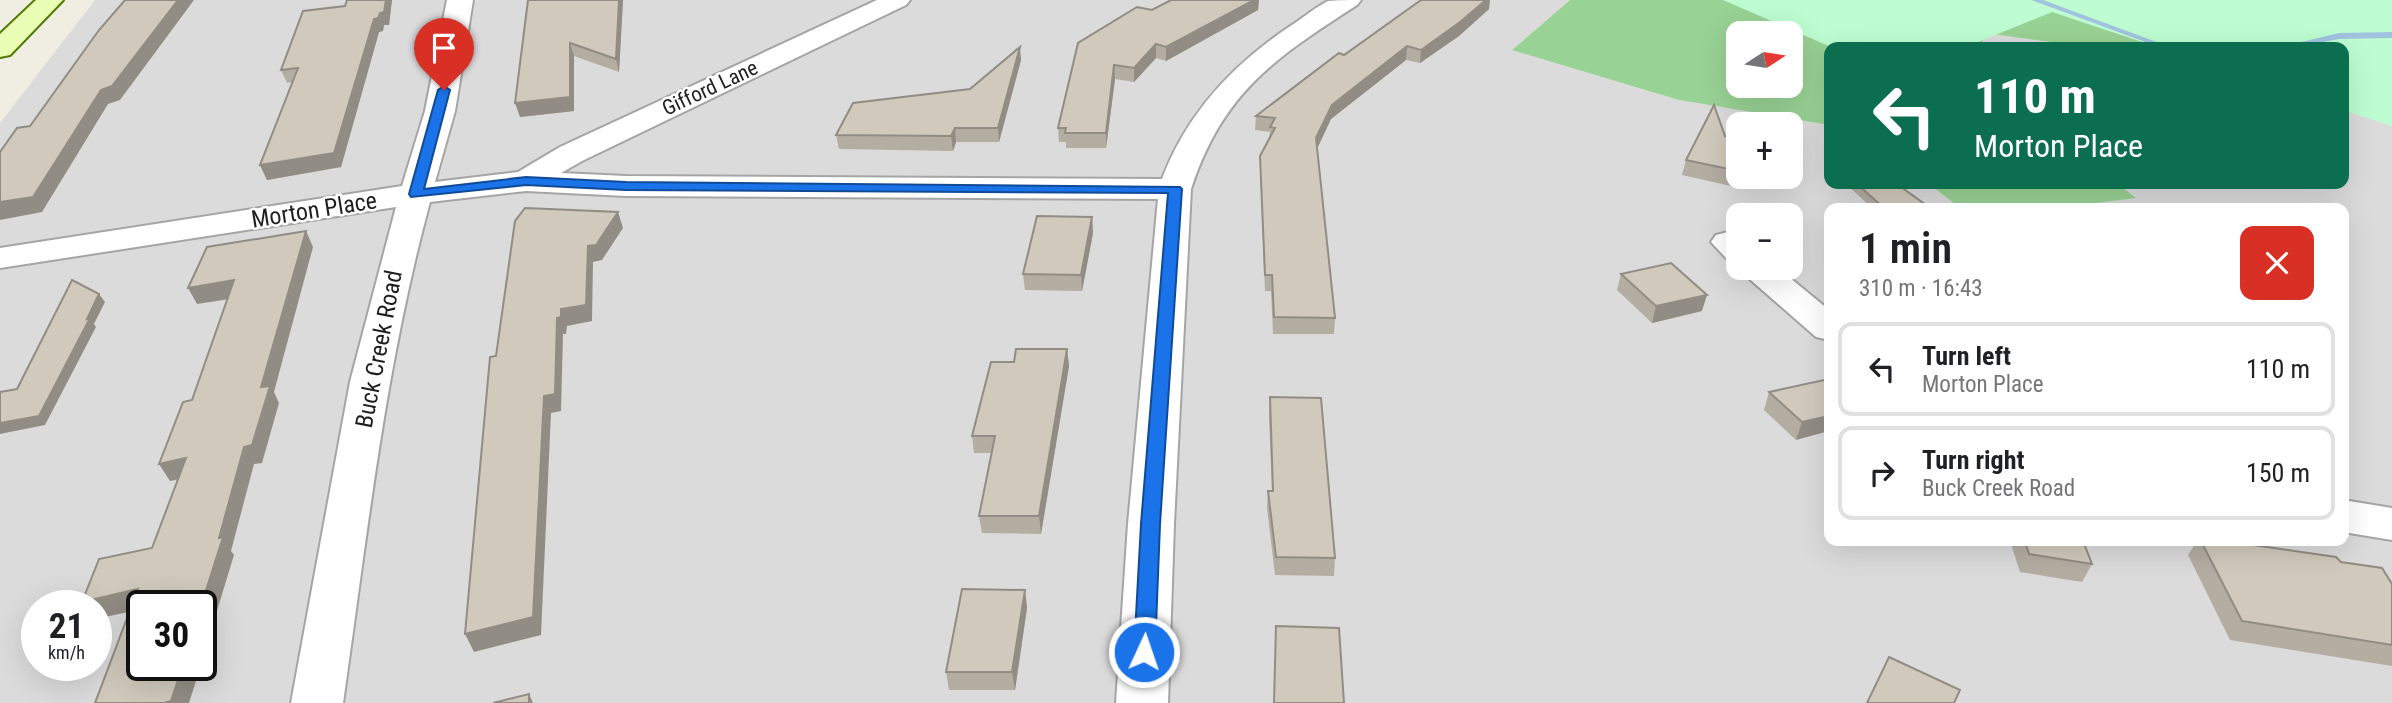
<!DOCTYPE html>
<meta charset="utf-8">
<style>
body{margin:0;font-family:"Roboto Condensed",sans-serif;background:#f6f6f6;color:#202124;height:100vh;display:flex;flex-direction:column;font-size:26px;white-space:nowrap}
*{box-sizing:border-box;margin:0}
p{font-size:23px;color:#757577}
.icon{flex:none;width:38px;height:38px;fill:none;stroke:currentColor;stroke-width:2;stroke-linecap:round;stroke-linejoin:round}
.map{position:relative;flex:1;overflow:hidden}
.details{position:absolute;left:1824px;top:203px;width:525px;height:343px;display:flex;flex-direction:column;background:#fff;border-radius:14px;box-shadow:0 7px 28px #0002}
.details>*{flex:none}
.top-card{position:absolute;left:1824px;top:42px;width:525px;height:147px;border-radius:14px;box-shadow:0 7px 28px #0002;background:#0b6e4f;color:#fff;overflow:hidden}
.needle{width:46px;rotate:78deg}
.buttons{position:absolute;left:1726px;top:21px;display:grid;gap:14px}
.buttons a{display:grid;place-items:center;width:77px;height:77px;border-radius:14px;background:#fff;box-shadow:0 7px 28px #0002;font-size:35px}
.speed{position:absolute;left:21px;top:590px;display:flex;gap:14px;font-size:35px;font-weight:700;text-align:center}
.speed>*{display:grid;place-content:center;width:91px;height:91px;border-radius:50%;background:#fff;box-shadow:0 7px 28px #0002;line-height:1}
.speed small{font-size:18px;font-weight:400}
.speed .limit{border:4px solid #111;border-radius:10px;background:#fff;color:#111}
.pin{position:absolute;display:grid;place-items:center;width:60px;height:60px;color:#fff;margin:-72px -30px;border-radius:50% 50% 50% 0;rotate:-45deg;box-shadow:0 0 7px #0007}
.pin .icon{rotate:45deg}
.me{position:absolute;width:77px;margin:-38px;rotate:3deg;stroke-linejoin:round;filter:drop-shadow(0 0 5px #0008)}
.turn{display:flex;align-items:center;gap:24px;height:147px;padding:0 35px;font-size:32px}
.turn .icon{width:91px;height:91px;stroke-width:2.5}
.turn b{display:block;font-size:49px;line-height:60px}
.round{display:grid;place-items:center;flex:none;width:74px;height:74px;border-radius:14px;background:#f6f6f6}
.overview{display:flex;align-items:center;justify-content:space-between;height:119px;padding:0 35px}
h1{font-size:42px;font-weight:600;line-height:52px}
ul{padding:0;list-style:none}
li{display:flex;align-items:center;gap:21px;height:94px;margin:0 14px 10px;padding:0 21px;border:4px solid #e0e0e0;border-radius:14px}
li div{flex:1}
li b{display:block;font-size:26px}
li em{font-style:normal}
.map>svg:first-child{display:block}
.residential{fill:#dcdbdb;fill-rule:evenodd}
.forest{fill:#99d295;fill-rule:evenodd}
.park{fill:#bdfdd1}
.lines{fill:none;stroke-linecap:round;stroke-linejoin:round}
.stream{fill:#a1c3e0;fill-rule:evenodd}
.minor-casing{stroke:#a5a5a5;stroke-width:4}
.secondary-casing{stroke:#517a00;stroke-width:4}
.minor{fill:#fff;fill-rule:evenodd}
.secondary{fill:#e9fdb4;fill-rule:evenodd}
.wall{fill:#b3ada2}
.shaded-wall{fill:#928d84}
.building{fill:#d0c9bc;stroke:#928d84;stroke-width:2}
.route{fill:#1a73e8;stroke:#114b97;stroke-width:2}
.labels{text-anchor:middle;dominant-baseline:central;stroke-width:5;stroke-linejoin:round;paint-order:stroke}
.far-street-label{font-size:21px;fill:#1e1e1e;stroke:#fff}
.street-label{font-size:24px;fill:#1e1e1e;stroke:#fff}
</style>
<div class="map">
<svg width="2392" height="703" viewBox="0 0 2392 703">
<rect width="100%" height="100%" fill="#f0eee3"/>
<!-- residential -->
<g class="residential">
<path d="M95,0H1570L1513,49L1679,100L1829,125V184H1929L1960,208H1829V541H2343V208H2055L2136,197L2119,184H2343V90L2392,103V703H0V123ZM1738,124H1790V177H1738ZM1738,215H1790V268H1738ZM37,606H96V665H37ZM142,606H201V665H142Z"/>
<polygon points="1985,33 2087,47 1981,47"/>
</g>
<!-- forest -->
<g class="forest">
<path d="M1570,0H2392L2343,47H2087L1985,33L1981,47H1829V125L1679,100L1512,50ZM1738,33H1790V86H1738Z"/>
<polygon points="1929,184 2119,184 2136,198 2055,208 1960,208"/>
</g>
<!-- park -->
<polygon class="park" points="1723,0 2392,0 2392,126 2343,110 2343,47 2157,47 2052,12 1966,47 1831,47"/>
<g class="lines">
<!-- stream -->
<g class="stream">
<polygon points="2031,0 2043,0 2170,47 2159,47"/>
<polygon points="2392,32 2392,38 2339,39 2296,47 2281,47 2339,33"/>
</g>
<!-- minor casing -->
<g class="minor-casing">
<g id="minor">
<path d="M447,0H473L455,111L435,182L518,172L560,147L877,0H910L906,5L582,161L561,173L626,176L1162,179C1187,113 1233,64 1292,25C1304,17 1316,7 1328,1C1337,0 1351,0 1361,0L1357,5C1275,58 1223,92 1191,189L1174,524L1168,703H1116L1128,524L1158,199L626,196L526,191L430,202C385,366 367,536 343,703H291L350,382L396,207L0,268V248L402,186L425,111Z"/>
<polygon points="1728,232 1738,234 1738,261 1726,258 1711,242 1716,235"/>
<polygon points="1740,268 1778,268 1829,310 1829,340 1816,337 1745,275"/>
<polygon points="2343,500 2392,508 2392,540 2343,532"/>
</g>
</g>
<!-- secondary casing -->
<g class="secondary-casing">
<polygon id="secondary" points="36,0 63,0 10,55 0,57 0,34"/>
</g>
<!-- minor -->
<use href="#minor" class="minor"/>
<!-- secondary -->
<use href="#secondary" class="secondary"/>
</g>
<!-- wall -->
<g class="wall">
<polygon points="347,0 392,0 389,25 384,25 383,31 379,32 341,167 267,180 260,165 292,82 287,83 281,70 345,6"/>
<polygon points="528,0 623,0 619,72 574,56 574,111 520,117"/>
<polygon points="1171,0 1259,0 1258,10 1166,61 1156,58 1134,82 1115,79 1106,148 1066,148 1066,142 1059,142 1058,128 1152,10"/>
<polygon points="1410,9 1489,9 1459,36 1420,63 1406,60 1331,119 1317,149 1335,318 1334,334 1273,334 1271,291 1265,291 1260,171 1260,156 1269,138 1270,132 1255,130 1256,116"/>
<polygon points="1021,60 999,142 956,142 953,151 839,149 836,135 970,89"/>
<polygon points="1725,136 1738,138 1738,177 1745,177 1740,188 1682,175 1686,160"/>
<polygon points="1846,184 1897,184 1930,208 1872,208"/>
<polygon points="1092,217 1093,233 1082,291 1025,290 1023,274"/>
<polygon points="1621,274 1702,311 1652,323 1617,290"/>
<polygon points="1067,349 1069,366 1041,534 982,533 979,516 992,453 974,453 972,436 1014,362"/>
<polygon points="1829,379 1796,440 1764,410 1769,392"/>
<polygon points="1270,397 1335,558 1334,576 1275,575 1267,508 1268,491 1272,491 1269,415"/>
<polygon points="2010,541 2083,541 2092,564 2082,582 2020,572"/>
<polygon points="2197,541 2225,541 2341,562 2392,584 2392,666 2230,640 2188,555"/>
<polygon points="1025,590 1027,608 1015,690 949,690 946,672"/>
</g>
<!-- shaded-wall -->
<g class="shaded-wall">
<polygon points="178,0 194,0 120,100 108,104 42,212 0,220 0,202 101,90"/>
<polygon points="386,0 392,0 389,25 384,25 383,31 379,32 341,167 267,180 260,165 380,13"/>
<polygon points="619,0 623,0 619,72 616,59"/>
<polygon points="1254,0 1259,0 1258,10 1166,61 1166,47"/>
<polygon points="1480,0 1490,0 1489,9 1459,36 1420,63 1421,50"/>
<polygon points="570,43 574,56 574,111 520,117 515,103"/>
<polygon points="1156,44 1156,58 1134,82 1134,68"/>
<polygon points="1407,46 1406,60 1331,119 1315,153 1316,138 1332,105"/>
<polygon points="1020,47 1021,60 999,142 998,128"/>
<polygon points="1114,65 1115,79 1106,148 1106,133"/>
<polygon points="955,128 956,142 953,151 951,136"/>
<polygon points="618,212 623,228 602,260 593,262 592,321 567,326 566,334 563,334 561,411 551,413 541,635 474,652 465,634 544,396 557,318 588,246"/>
<polygon points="1092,217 1093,233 1082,291 1081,275"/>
<polygon points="306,231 313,247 274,392 279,403 262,463 254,464 231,551 234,555 201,663 201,606 244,447"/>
<polygon points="234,280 243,297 197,304 188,288"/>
<polygon points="99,294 105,302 94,324 96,327 45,425 0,434 0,423 87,319"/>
<polygon points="1707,295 1702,311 1652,323 1656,306"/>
<polygon points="1067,349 1069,366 1041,534 1039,516"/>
<polygon points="1829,416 1829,431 1796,440 1802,422"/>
<polygon points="186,458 196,476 170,481 159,464"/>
<polygon points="138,589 142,609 96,619 96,606 85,606 82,602"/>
<polygon points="1025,590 1027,608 1015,690 1012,672"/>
<polygon points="183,665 201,665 189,703 164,703"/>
<polygon points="529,694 533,703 529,703"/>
</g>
<!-- building -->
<g class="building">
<polygon points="125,0 178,0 112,86 101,90 33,197 0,202 0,152 17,128 30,126 99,30"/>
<polygon points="347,0 386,0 384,12 380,13 378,18 374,19 334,153 260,165 298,68 281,70 303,11 345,6"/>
<polygon points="528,0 619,0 616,59 570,43 570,97 515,103"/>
<polygon points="1171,0 1254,0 1166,47 1156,44 1134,68 1114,65 1106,133 1065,133 1066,128 1058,128 1078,43 1137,7 1152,10"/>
<polygon points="1421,0 1486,0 1460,22 1421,50 1407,46 1332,105 1316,138 1335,318 1274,317 1272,275 1265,275 1260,156 1275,128 1270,127 1275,118 1256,116 1339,53 1344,55"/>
<polygon points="1020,47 998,128 955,128 951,136 836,135 853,103 970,89"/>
<polygon points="1714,105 1725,136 1738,138 1738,171 1686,160"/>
<polygon points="1857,184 1897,184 1930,208 1884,208"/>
<polygon points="525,208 618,212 596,245 588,246 586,305 561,309 561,317 557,318 555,394 544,396 533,617 465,634 490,357 496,356 515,221"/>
<polygon points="1037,216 1092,217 1081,275 1023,274"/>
<polygon points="306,231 261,387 270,386 252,445 244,447 219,538 223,537 201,606 142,606 142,665 183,665 171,701 164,703 95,703 138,589 82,602 99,559 152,548 186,458 159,464 183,402 192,400 234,280 188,288 207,247"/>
<polygon points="1671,263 1707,295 1656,306 1621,274"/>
<polygon points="72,280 99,294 87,319 90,318 39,416 0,423 0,392 17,389"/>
<polygon points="1016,349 1067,349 1039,516 979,516 995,436 972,436 991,362 1014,362"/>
<polygon points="1829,379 1829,416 1802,422 1769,392"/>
<polygon points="1270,397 1321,398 1335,558 1276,557 1268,491 1273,491"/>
<polygon points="2025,541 2083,541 2092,564 2029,554"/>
<polygon points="2201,541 2225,541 2336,557 2341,562 2382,568 2392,584 2392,645 2242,621"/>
<polygon points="962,589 1025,590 1012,672 946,672"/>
<polygon points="1276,626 1339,628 1344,703 1274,703"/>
<polygon points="1889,657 1960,690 1954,703 1867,703"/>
<polygon points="529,694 529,703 493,703"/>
</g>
<!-- route -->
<polygon class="route" points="444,86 450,90 424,189 526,177 626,182 1180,187 1182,189 1160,524 1155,652 1152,658 1144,660 1137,658 1134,652 1141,524 1168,193 626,190 526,185 411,197 409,194 438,90"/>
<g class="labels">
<!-- far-street labels -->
<g class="far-street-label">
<text transform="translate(710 88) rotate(-25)">Gifford Lane</text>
</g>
<!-- street labels -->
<g class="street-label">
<text transform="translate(314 210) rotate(-9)">Morton Place</text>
<text transform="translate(379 349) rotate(-79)">Buck Creek Road</text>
</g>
</g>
</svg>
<div class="buttons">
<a><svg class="needle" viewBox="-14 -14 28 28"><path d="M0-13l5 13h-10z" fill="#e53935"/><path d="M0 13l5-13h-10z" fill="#757577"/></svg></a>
<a>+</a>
<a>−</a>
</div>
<div class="speed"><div>21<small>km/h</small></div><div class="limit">30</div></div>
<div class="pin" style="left:444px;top:90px;background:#d93025"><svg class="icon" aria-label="arrive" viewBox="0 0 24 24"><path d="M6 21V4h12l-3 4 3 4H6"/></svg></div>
<svg class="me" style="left:1144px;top:652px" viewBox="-20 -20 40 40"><circle r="17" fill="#1a73e8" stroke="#fff" stroke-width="3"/><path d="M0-11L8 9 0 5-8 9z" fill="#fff"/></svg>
<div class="top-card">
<div class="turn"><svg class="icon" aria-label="left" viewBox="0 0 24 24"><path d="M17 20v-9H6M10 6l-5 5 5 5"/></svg><div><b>110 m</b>Morton Place</div></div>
</div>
<section class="details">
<div class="overview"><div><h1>1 min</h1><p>310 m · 16:43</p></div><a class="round" style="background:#d93025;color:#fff"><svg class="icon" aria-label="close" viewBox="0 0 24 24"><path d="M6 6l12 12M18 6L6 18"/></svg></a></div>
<ul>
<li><svg class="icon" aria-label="left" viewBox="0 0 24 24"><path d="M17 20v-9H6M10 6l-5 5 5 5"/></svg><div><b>Turn left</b><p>Morton Place</p></div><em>110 m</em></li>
<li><svg class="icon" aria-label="right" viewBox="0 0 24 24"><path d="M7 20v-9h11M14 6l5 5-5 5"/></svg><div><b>Turn right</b><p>Buck Creek Road</p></div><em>150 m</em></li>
</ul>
</section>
</div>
